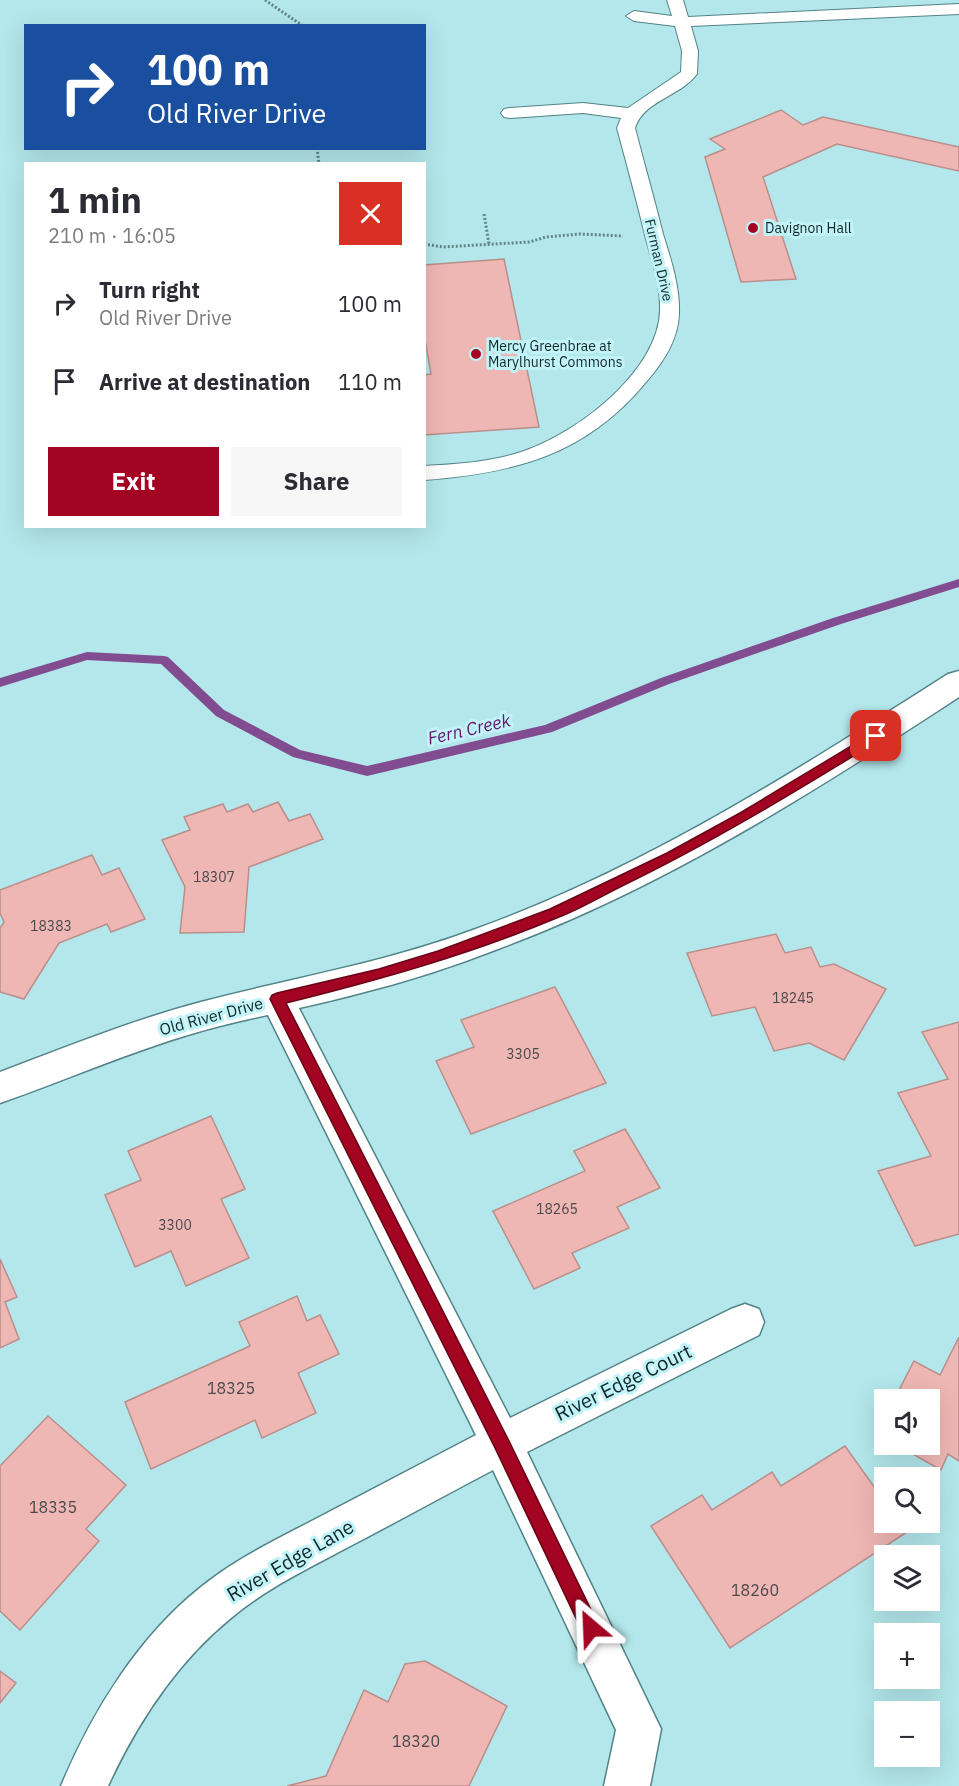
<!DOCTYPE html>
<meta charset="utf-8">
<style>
body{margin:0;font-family:"IBM Plex Sans",sans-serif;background:#f7f7f7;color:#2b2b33;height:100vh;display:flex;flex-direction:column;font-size:22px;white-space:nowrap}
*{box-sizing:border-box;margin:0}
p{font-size:20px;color:#7c7c81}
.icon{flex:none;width:33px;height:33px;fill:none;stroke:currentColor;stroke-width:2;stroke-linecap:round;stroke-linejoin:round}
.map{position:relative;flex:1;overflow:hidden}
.drawer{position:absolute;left:24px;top:162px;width:402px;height:366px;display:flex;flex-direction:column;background:#fff;border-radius:0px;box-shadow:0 6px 24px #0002}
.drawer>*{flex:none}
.banner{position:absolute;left:24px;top:24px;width:402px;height:126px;border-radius:0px;box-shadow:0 6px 24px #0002;background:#1a4fa0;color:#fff;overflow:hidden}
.controls{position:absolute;left:874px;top:1389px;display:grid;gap:12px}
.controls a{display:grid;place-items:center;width:66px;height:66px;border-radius:0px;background:#fff;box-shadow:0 6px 24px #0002;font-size:30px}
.pin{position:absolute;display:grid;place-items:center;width:51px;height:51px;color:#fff;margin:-26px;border-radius:12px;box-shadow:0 3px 9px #0006}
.me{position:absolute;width:66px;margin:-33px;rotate:334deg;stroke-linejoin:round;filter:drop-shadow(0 0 4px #0008)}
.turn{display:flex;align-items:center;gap:21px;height:126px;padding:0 24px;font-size:27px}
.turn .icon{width:78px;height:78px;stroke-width:2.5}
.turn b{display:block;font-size:42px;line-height:51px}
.round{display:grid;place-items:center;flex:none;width:63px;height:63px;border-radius:0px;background:#f7f7f7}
.headline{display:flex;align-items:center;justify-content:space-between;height:102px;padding:0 24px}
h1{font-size:36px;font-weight:700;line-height:45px}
.cta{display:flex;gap:12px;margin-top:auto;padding:12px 24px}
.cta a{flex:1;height:69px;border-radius:0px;background:#a20422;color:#fff;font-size:24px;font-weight:700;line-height:69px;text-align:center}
.cta a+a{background:#f7f7f7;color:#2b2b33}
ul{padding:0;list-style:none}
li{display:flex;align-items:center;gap:18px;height:78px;padding:0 24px}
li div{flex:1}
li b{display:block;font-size:22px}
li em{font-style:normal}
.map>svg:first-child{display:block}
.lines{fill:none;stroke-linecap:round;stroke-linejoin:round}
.stream{fill:#814c90;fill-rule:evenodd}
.building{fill:#efb7b4;stroke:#ba8e8b;stroke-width:1.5}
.service-casing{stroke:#518387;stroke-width:2}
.minor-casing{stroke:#518387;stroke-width:3}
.tertiary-casing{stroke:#518387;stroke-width:3}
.path{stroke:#618588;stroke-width:3;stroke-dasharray:2 2;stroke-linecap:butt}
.service{fill:#fff;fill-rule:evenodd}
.minor{fill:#fff;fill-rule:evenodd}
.tertiary{fill:#fff;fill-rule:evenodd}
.route{fill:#a20422;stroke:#690316;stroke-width:1.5}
.poi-dot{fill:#a20422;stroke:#c0f4f9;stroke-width:2}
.labels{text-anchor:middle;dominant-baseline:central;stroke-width:6;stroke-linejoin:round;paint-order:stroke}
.far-poi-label{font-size:14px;fill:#122628;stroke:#c0f4f9;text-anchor:start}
.far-street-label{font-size:14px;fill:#122628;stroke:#c0f4f9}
.number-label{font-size:14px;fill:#494a4b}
.street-label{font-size:16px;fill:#122628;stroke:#c0f4f9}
.near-number-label{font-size:16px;fill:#494a4b}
.water-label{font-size:18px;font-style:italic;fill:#661871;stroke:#c0f4f9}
.near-street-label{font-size:20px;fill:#122628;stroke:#c0f4f9}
</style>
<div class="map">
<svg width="959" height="1786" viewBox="0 0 959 1786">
<rect width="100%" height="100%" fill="#b3e7eb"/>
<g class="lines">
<!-- stream -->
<polygon class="stream" points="959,579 959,587 841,624 669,684 552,732 367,776 293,757 216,716 161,664 87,660 0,687 0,678 87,652 164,656 168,657 224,710 300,750 367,766 545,725 661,678 833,618"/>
</g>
<!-- building -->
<g class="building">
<polygon points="781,110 803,125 823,117 959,147 959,171 837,144 763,177 796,279 741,282 705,157 725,149 710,139"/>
<polygon points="504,259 539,427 424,435 424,375 431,374 424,334 424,265"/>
<polygon points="278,802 289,821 310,814 323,839 249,867 244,932 180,933 185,887 162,840 190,830 184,817 223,804 227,812 248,804 253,812"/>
<polygon points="92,855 102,875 119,868 145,919 111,932 107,924 59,943 24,999 0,992 0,928 4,922 0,913 0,890"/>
<polygon points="776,934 785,953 811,947 820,967 834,964 886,989 844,1060 809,1043 774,1051 755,1007 712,1016 687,953"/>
<polygon points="555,987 606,1083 471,1134 436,1061 474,1047 461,1020"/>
<polygon points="959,1022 959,1234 915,1246 878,1171 931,1156 898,1093 948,1079 922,1032"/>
<polygon points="211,1116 245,1189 221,1199 249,1258 186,1286 171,1251 135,1267 105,1195 141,1180 128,1151"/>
<polygon points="625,1129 660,1188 617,1207 629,1228 572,1253 580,1268 534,1289 493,1211 585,1171 574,1151"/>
<polygon points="0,1259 17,1297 5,1302 19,1339 0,1348"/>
<polygon points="297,1296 307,1321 320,1315 339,1354 298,1373 316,1413 262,1438 255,1420 151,1469 125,1402 250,1346 239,1322"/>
<polygon points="959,1337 959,1461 948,1454 941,1470 895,1444 930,1444 930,1400 894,1400 914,1361 940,1375"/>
<polygon points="48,1416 126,1485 86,1529 99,1541 20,1630 0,1611 0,1466"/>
<polygon points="845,1446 885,1502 885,1522 900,1522 907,1532 730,1648 651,1526 702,1495 712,1510 772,1472 781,1486"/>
<polygon points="425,1661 507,1706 469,1786 287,1786 326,1776 364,1690 388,1702 405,1664"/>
<polygon points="0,1671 16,1683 0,1703"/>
</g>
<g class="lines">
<!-- service casing -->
<g class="service-casing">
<path id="service" d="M667,0H683L688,17L959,4V14L691,26L698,51L697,74C680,97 644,100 635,128C644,163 654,198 663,234C671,260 680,286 679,314C678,340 663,363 646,382C586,455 515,473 424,480V466C458,464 492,462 524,451C577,433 659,371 660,310C661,285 652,262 646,239C637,202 627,165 617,128L621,118L583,113L510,118L504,117L501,113L504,109L510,108L583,103L628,108L681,72L682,51L675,26L634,21L626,16L634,11L672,16Z"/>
</g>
<!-- minor casing -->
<g class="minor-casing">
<path id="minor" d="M277,985L289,989L510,1418L731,1309L745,1304L759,1309L764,1322L759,1335L527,1452L661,1729L650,1786H604L616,1730L493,1470C447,1494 402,1519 356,1543C313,1566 268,1587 231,1618C177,1662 137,1723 108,1786H61C92,1712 138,1637 201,1587C239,1556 284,1536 327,1513C377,1487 426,1461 476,1435L260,999L265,989Z"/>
</g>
<!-- tertiary casing -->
<g class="tertiary-casing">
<path id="tertiary" d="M959,671V697C812,793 663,888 498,949C452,967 405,982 357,994C305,1008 251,1017 198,1032C131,1051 66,1080 0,1103V1072C66,1047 133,1020 201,1002C292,978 384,963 473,930C643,869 796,771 948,674Z"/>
</g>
<!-- path -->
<g class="path">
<polyline points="265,0 303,26"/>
<polyline points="317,148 319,164"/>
<polyline points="484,214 489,244"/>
<polyline points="424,244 443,247 529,242 546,237 580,234 623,236"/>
</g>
<!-- service -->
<use href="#service" class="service"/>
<!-- minor -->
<use href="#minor" class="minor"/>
<!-- tertiary -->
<use href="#tertiary" class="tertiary"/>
</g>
<!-- route -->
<path class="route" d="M876,731L881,732L883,736L881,739C795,792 711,843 620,887C600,897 580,909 559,917C471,954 379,980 286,1003L507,1437L597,1622L600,1628L597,1635L591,1637L584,1635L495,1448L270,999L272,995L277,993L379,969L438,951L550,909L667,853L740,813Z"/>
<!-- markers -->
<g class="poi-dot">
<circle cx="753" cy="228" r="6"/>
<circle cx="476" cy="354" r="6"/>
</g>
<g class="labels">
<!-- far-poi labels -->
<g class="far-poi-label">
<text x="765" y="228">Davignon Hall</text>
<text x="488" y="346">Mercy Greenbrae at<tspan x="488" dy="16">Marylhurst Commons</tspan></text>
</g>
<!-- far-street labels -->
<g class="far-street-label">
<text transform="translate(659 260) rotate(77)">Furman Drive</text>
</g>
<!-- number labels -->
<g class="number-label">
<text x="214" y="877">18307</text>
<text x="51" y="926">18383</text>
<text x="793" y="998">18245</text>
<text x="523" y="1054">3305</text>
<text x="557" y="1209">18265</text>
<text x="175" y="1225">3300</text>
</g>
<!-- street labels -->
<g class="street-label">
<text transform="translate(211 1016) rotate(-15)">Old River Drive</text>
</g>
<!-- near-number labels -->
<g class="near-number-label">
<text x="231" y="1388">18325</text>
<text x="53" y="1507">18335</text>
<text x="755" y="1590">18260</text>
<text x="416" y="1741">18320</text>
</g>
<!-- water labels -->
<g class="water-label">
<text transform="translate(469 729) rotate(-13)">Fern Creek</text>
</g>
<!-- near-street labels -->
<g class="near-street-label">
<text transform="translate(623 1382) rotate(-26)">River Edge Court</text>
<text transform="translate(290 1560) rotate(-30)">River Edge Lane</text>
</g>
</g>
</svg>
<div class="controls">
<a><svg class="icon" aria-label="sound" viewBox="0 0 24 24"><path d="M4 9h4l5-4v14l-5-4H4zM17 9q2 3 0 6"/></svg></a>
<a><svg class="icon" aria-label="search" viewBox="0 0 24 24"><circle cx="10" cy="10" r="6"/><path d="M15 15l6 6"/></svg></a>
<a><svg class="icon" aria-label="layers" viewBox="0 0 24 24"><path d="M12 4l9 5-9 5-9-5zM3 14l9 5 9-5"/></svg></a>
<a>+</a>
<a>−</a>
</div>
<div class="pin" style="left:876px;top:736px;background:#d93025"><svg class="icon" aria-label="arrive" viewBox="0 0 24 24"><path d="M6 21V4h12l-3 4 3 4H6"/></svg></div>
<svg class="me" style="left:591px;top:1628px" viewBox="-20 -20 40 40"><path d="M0-17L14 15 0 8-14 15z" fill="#a20422" stroke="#fff" stroke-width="4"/></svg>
<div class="banner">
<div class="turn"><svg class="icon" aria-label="right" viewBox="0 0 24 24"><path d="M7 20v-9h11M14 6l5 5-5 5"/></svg><div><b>100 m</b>Old River Drive</div></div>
</div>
<section class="drawer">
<div class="headline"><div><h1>1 min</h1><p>210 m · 16:05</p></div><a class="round" style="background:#d93025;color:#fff"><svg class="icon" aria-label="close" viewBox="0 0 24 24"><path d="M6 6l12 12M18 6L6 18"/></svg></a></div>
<ul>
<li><svg class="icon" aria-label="right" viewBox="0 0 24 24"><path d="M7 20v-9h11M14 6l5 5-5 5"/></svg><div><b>Turn right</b><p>Old River Drive</p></div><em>100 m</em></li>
<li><svg class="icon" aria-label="arrive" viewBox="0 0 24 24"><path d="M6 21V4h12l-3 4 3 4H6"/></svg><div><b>Arrive at destination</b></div><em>110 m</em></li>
</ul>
<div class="cta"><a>Exit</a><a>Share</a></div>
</section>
</div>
